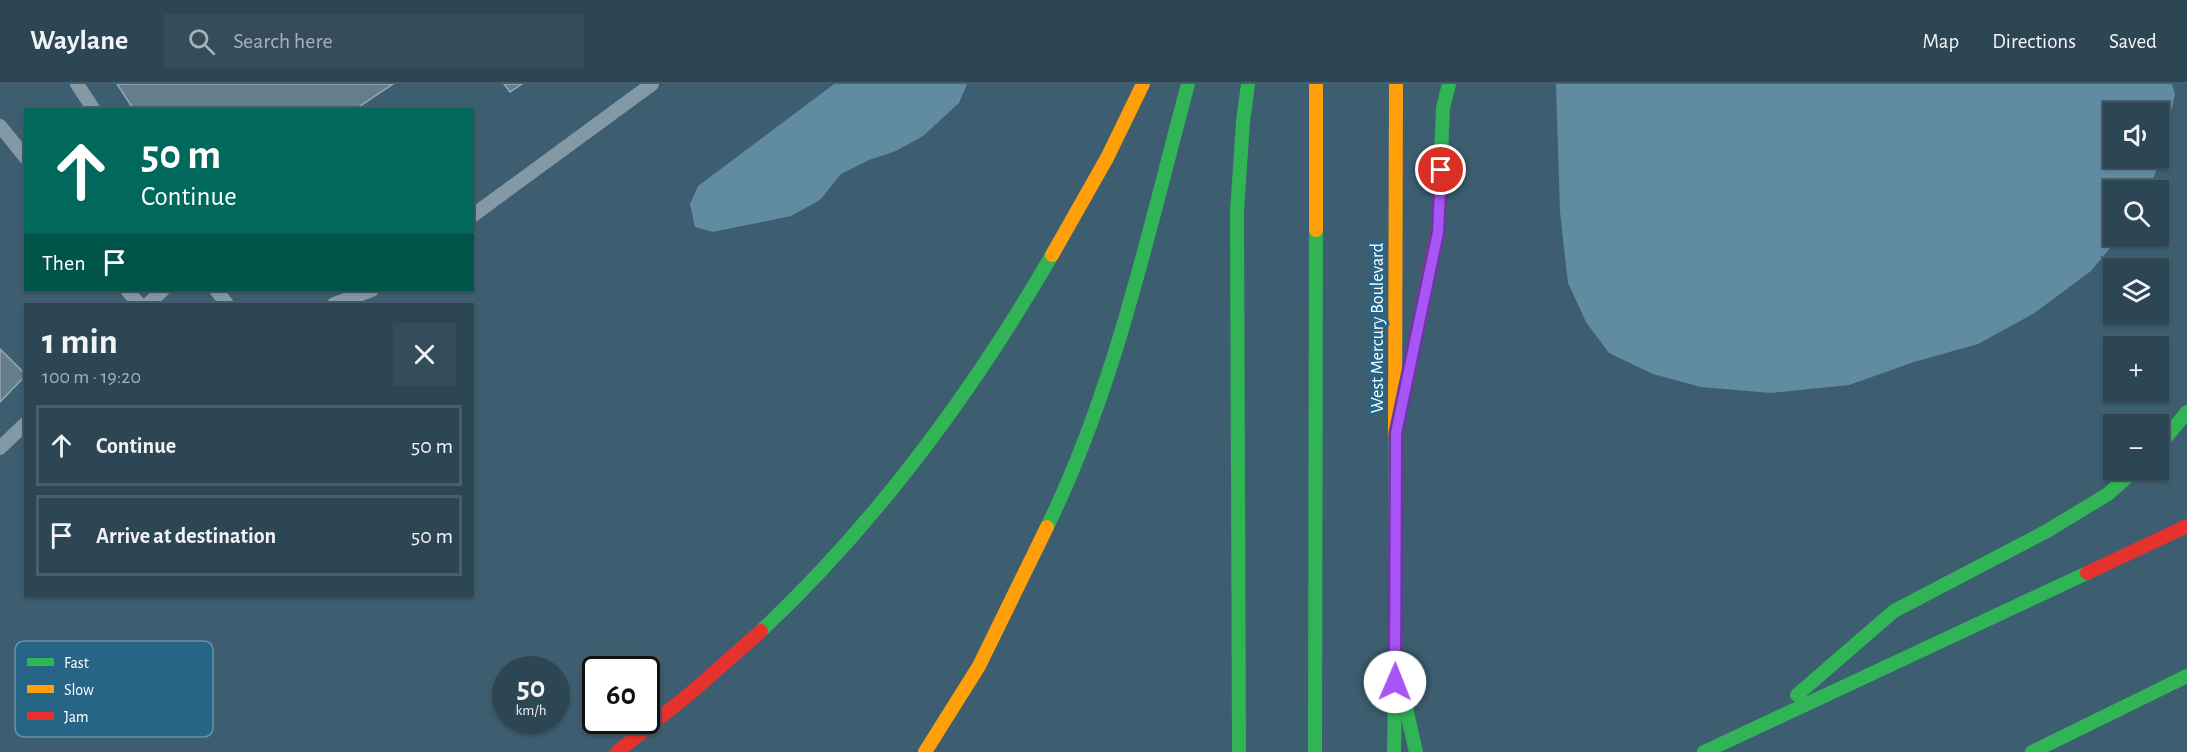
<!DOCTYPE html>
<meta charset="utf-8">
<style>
body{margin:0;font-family:"Alegreya Sans",sans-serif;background:#354d5a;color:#f1f3f6;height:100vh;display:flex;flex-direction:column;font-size:22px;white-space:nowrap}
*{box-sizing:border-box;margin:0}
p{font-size:20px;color:#a7b1b8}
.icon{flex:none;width:33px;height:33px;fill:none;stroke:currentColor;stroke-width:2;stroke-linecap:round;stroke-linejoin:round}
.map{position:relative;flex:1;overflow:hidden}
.panel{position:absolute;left:24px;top:219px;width:450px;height:294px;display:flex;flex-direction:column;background:#2d4654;border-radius:0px;box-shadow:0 2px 4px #0004,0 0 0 2px #485e6b}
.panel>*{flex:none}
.hud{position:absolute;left:24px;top:24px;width:450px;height:183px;border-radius:0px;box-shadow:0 2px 4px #0004,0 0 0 2px #485e6b;background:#00695c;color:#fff;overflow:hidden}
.controls{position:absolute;left:2103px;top:18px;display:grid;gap:12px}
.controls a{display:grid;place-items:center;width:66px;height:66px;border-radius:0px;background:#2d4654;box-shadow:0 2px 4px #0004,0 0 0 2px #485e6b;font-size:30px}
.speed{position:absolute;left:492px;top:572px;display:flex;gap:12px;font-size:30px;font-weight:700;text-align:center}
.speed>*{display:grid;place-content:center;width:78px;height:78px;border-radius:50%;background:#2d4654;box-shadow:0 2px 4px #0004,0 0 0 2px #485e6b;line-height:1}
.speed small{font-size:15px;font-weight:400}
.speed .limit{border:3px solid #111;border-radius:9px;background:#fff;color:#111}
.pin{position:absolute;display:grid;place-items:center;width:51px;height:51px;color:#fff;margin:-26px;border:3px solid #fff;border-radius:50%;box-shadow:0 2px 6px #0007}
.me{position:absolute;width:66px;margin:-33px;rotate:1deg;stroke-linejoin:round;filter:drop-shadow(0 0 4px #0008)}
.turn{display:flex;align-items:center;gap:21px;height:126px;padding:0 18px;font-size:27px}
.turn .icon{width:78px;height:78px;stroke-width:2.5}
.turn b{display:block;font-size:42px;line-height:51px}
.then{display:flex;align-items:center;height:57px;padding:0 18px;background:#0003;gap:12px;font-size:22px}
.round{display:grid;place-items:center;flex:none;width:63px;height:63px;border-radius:0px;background:#354d5a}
.overview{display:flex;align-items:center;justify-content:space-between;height:102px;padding:0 18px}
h1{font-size:36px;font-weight:700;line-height:45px}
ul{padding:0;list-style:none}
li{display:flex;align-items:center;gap:18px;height:81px;margin:0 12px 9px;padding:0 6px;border:3px solid #485e6b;border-radius:0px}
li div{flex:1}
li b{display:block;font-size:22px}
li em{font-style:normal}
header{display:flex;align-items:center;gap:36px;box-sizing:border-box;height:84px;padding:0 30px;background:#2d4654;border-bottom:2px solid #485e6b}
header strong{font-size:28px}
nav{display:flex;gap:33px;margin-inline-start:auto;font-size:21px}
.search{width:420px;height:54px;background:#354d5a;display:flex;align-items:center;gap:15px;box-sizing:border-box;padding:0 21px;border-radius:0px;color:#a7b1b8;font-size:22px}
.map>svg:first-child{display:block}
.water{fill:#618ba0;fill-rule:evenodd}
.building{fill:#647e8b;stroke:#96aab4;stroke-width:1.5}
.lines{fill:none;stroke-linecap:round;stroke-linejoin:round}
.lane{stroke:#839aa6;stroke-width:14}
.fast{stroke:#30b455;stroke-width:14}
.slow{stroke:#ff9f0a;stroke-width:14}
.jam{stroke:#e5322d;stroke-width:14}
.route-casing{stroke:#6d37a1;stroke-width:15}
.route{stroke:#a855f7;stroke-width:10}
.labels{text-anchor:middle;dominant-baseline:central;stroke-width:6;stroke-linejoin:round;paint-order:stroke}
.street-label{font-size:18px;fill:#fff;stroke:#266586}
.key{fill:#266586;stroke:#6793aa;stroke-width:1.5}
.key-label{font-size:16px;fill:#fff}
</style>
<header>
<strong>Waylane</strong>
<div class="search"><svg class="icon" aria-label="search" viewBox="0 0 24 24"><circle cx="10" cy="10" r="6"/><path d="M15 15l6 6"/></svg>Search here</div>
<nav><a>Map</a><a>Directions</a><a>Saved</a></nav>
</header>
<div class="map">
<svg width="2187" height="668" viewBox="0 0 2187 668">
<rect width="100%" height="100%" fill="#3c5e70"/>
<!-- water -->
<g class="water">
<polygon points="834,0 967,0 959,19 923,52 896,67 869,76 841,90 820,116 791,132 713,148 695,143 690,120 698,102"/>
<path d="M1556,0H2172L2175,10L2160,78L2148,106H2114V152H2120L2091,187L2033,230L1978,260L1914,278L1849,301L1771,309L1701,303L1653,290L1609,269L1586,238L1568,199L1560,128ZM2114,28H2158V74H2114Z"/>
</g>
<!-- building -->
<g class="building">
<polygon points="117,0 393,0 354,26 134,26"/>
<polygon points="504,0 522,0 510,8"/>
<polygon points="0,265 26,291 0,318"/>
</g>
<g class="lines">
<!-- lane -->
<g class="lane">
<polyline points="77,0 94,26"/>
<polyline points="0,42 26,74"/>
<polyline points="472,132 652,0"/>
<polyline points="127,206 139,220"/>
<polyline points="216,206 227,220"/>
<polyline points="148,220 163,206"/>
<polyline points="334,220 372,206"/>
<polyline points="0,364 26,339"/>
</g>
<!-- fast -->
<g class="fast">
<polyline points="1438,144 1443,24 1449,0"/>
<polyline points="1395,349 1395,575 1416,668"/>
<polyline points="2158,363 2187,328"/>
<path d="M1047,443C1115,304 1148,149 1188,0"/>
<path d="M761,547C876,439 973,307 1052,171"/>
<polyline points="1797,611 1894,527 2047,447 2108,410 2135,386"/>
<polyline points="1239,668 1237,127 1243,38 1248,0"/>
<polyline points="1315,668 1316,146"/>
<polyline points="1394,668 1395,604"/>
<polyline points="1704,668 2087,489"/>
<polyline points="2032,668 2187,592"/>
</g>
<!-- slow -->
<g class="slow">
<polyline points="1316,146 1316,0"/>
<polyline points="1052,171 1107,74 1143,0"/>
<polyline points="1395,349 1396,0"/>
<polyline points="925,668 979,582 1047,443"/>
</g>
<!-- jam -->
<g class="jam">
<polyline points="1410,282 1438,144"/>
<polyline points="2087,489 2187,442"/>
<polyline points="617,668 693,607 761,547"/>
</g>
</g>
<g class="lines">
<!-- route casing -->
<g class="route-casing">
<polyline id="route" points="1395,598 1396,349 1438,148 1441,86"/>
</g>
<!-- route -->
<use href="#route" class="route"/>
</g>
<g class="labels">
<!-- street labels -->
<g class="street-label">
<text transform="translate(1378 244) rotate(-90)">West Mercury Boulevard</text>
</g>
</g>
<!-- legend -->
<rect x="15" y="557" width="198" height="96" rx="9" class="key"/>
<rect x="27" y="574" width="27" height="8" fill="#30b455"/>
<rect x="27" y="601" width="27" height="8" fill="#ff9f0a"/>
<rect x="27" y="628" width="27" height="8" fill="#e5322d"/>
<g class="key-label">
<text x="64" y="584">Fast</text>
<text x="64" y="611">Slow</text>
<text x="64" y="638">Jam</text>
</g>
</svg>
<div class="controls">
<a><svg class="icon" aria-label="sound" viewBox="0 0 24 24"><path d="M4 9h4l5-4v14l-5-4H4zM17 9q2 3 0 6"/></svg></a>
<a><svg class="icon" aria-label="search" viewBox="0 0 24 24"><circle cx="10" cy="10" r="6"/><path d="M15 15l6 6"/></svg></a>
<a><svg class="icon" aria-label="layers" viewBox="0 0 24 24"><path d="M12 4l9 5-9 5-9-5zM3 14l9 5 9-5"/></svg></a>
<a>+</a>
<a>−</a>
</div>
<div class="speed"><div>50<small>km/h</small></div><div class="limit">60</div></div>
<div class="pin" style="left:1441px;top:86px;background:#d93025"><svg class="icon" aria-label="arrive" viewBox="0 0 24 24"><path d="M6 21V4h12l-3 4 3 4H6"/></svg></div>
<svg class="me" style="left:1395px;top:598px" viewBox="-20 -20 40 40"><circle r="19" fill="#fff"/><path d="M0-13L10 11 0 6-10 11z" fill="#a855f7"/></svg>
<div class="hud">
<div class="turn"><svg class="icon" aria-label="ahead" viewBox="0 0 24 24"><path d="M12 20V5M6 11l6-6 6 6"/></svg><div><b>50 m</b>Continue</div></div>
<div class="then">Then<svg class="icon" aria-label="arrive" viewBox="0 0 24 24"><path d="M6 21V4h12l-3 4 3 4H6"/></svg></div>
</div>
<section class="panel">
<div class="overview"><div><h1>1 min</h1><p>100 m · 19:20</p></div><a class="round"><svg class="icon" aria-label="close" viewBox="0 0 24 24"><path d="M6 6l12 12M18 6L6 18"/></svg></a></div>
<ul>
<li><svg class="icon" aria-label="ahead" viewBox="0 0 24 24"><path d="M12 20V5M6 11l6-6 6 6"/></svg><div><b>Continue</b></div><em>50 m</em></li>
<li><svg class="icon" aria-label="arrive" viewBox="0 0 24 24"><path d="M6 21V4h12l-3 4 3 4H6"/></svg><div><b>Arrive at destination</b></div><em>50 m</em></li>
</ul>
</section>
</div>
